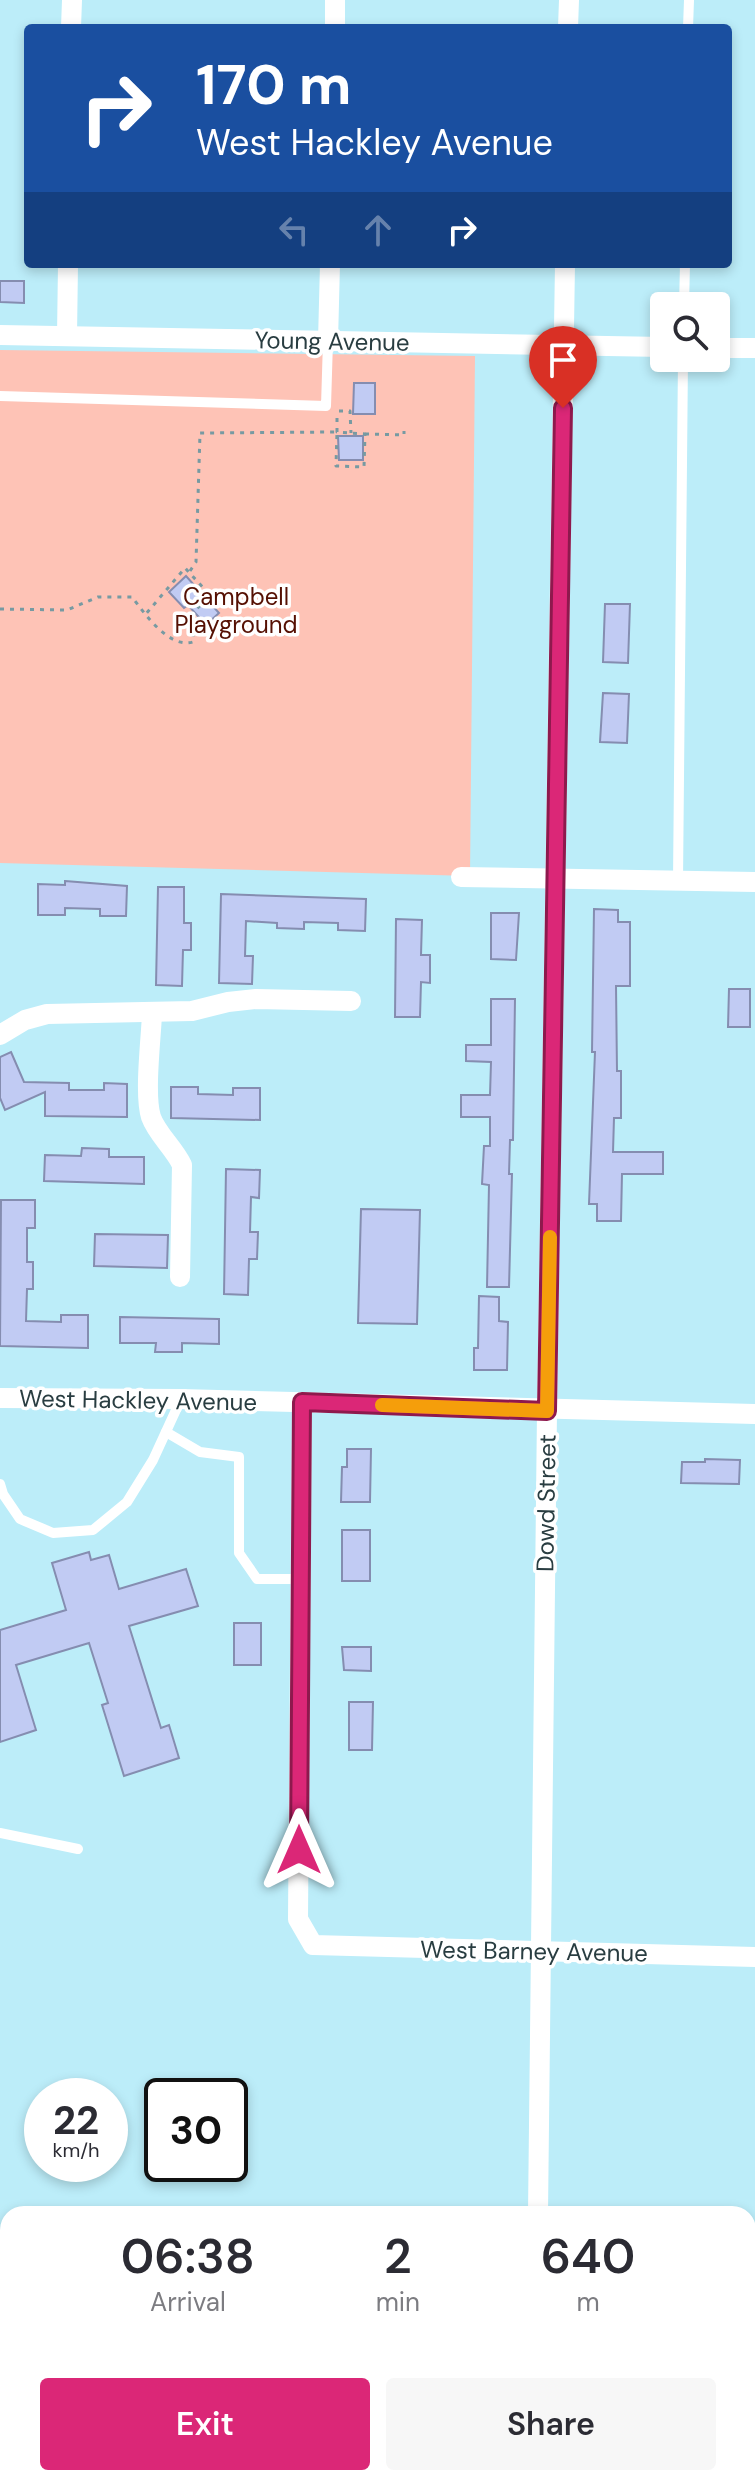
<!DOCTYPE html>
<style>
body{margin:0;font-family:"DM Sans",sans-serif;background:#f7f7f7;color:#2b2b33;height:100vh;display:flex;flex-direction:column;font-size:30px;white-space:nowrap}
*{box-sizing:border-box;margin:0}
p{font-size:26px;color:#7c7c81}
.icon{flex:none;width:44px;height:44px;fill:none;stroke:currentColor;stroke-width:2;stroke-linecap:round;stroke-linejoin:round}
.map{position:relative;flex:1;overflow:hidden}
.sheet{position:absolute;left:0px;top:2206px;width:756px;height:280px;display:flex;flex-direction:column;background:#fff;border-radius:24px 24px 0 0;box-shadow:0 4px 12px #0003}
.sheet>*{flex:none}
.top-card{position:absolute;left:24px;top:24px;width:708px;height:244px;border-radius:8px;box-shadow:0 4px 12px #0003;background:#1a4fa0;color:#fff;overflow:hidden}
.buttons{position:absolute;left:650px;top:292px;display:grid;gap:16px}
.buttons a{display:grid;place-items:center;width:80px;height:80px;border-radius:8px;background:#fff;box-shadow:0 4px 12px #0003;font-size:40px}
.speed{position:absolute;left:24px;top:2078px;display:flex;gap:16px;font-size:40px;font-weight:700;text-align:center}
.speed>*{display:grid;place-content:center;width:104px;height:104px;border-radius:50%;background:#fff;box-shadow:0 4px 12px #0003;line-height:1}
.speed small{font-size:20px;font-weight:400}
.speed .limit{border:4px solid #111;border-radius:12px;background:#fff;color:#111}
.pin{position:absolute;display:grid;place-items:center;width:68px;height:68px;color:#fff;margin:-82px -34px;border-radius:50% 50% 50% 0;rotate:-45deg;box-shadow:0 0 8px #0007}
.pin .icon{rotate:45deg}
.me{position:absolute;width:88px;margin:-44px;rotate:0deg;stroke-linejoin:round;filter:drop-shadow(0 0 6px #0008)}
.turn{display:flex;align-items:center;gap:28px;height:168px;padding:0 40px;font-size:36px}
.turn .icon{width:104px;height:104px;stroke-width:2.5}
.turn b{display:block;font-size:56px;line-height:68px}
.lanes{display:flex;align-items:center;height:76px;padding:0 40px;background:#0003;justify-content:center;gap:40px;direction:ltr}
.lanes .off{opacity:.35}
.eta{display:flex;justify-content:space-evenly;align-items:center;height:136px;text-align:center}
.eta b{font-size:48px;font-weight:600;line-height:56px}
.primary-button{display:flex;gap:16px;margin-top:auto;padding:16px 40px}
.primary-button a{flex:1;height:92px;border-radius:8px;background:#db2777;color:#fff;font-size:32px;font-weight:600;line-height:92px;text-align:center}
.primary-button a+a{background:#f7f7f7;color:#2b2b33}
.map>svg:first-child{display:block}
.green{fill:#fec3b6}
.building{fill:#c1cbf3;stroke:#858db0;stroke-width:2}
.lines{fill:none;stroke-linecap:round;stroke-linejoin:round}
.path{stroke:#779aa2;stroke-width:3;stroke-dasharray:4 6;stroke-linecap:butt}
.lane{stroke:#fff;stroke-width:10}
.street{stroke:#fff;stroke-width:20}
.route-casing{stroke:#8e194d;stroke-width:20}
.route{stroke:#db2777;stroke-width:14}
.slow{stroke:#f59e0b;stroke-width:14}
.labels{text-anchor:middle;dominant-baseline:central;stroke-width:7;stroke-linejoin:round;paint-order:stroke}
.street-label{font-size:24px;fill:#293d41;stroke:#fff}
.park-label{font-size:24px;fill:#551003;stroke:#fff}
</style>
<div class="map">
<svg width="755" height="2486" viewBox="0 0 755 2486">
<rect width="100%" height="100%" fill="#bcedf9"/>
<!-- green -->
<polygon class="green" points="0,350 475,356 470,876 0,863"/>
<!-- building -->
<g class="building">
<polygon points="0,281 24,281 24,303 0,302"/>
<polygon points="354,383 375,383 375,414 353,414"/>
<polygon points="338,436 363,436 363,460 339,460"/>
<polygon points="186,576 219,613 206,625 188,605 184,608 169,592"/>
<polygon points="605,604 630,604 628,663 603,662"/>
<polygon points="603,693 629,694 627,743 600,742"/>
<polygon points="65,881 127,886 126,916 100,916 100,909 65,908 65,915 38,915 38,884 65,885"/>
<polygon points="158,887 184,887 184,923 191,923 191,950 183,950 182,986 156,985"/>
<polygon points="221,894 366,899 365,931 338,930 338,923 304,922 304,929 277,928 277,923 246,921 245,956 253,956 252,984 219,983"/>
<polygon points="594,909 618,910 618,922 630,922 630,986 616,986 617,1071 621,1071 621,1118 614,1118 613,1152 663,1152 663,1174 622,1174 621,1221 597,1221 597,1204 589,1204 595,1052 592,1052"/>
<polygon points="491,913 519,913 516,960 491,959"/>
<polygon points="396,919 422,920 421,955 430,955 430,983 421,982 420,1017 395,1017"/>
<polygon points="729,989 750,989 750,1027 728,1027"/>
<polygon points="491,999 515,999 513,1140 510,1140 509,1174 512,1174 509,1287 487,1287 489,1185 482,1184 484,1146 490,1146 490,1117 461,1117 461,1095 490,1095 491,1062 466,1061 466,1045 491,1045"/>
<polygon points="11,1052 24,1082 69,1083 69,1090 104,1090 104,1083 127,1084 127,1117 45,1116 45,1092 5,1110 0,1098 0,1057"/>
<polygon points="171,1087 198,1087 198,1094 233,1095 233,1088 260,1088 260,1120 171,1118"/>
<polygon points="82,1148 109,1149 109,1157 144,1157 144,1184 44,1181 45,1155 81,1156"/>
<polygon points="226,1169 260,1170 259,1198 251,1197 250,1232 258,1232 257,1259 249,1259 248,1295 224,1294"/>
<polygon points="1,1200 35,1200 35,1228 27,1228 27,1262 33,1262 33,1289 27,1289 26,1321 61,1322 61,1315 88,1315 88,1348 0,1346"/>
<polygon points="361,1209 420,1210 417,1324 358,1323"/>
<polygon points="95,1234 168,1235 167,1268 94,1266"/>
<polygon points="479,1296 499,1297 499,1321 508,1322 507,1370 474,1370 474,1348 478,1348"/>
<polygon points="120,1317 219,1319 219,1344 182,1343 182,1352 155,1352 156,1343 120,1343"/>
<polygon points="347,1449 371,1449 370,1502 341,1502 342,1467 347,1467"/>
<polygon points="705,1459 740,1460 739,1484 681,1483 682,1462 705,1462"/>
<rect x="342" y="1530" width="28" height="51"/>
<polygon points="89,1552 91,1560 109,1555 119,1589 186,1569 198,1606 129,1626 161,1728 169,1725 179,1758 124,1776 102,1705 108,1703 89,1643 16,1665 36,1730 0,1742 0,1630 66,1610 52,1563"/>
<rect x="234" y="1623" width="27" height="42"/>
<polygon points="342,1647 371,1647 371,1671 344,1670"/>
<polygon points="349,1702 373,1702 372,1750 349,1750"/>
</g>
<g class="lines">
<!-- path -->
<g class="path">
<polyline points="339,411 350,411 351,433"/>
<polyline points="365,434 404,435 404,431"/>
<polyline points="190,571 196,562 200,433 337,432 336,466 364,467 365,434 337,432 337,417"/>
<path d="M0,609L67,610L98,597H132C145,614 169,649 193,642V613L210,595L185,568L145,615"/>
</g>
<!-- lane -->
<g class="lane">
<polyline points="688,28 689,0"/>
<polyline points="684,306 685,264"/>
<polyline points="0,396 326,406 328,341"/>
<polyline points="678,881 683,358"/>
<polyline points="166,1432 200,1452 239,1457 239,1553 257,1579 301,1579"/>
<polyline points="0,1484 3,1494 20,1519 53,1533 93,1530 127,1502 153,1460 181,1399"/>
<polyline points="0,1833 78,1849"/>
<polyline points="0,2406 8,2406"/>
<polyline points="0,2447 8,2447"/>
</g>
<!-- street -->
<g class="street">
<polyline points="71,28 72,0"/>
<polyline points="335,28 335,0"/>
<polyline points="568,28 569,0"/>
<polyline points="0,335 664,347"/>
<polyline points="67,336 68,264"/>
<polyline points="328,341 330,264"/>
<polyline points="716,348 755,348"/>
<polyline points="461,877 755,882"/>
<path d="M152,1014C151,1039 144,1095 151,1117C157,1134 174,1148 182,1165L180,1277"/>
<polyline points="0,1035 25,1020 47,1014 192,1011 228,1002 256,999 351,1001"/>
<polyline points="0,1398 181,1399 755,1414"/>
<polyline points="302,1402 298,1919 313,1945 755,1957"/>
<polyline points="538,2214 547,1411 565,264"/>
<polyline points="532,2486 534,2478"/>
</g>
</g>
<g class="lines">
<!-- route casing -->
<g class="route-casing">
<polyline id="route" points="299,1850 302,1402 547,1411 563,408"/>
</g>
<!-- route -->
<use href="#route" class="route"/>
<!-- slow -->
<polyline class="slow" points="382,1405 547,1411 550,1237"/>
</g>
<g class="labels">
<!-- street labels -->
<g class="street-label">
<text transform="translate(332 341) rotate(1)">Young Avenue</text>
<text transform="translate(138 1400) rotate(1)">West Hackley Avenue</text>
<text transform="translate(546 1503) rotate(-89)">Dowd Street</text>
<text transform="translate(534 1951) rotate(1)">West Barney Avenue</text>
</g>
<!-- park labels -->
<g class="park-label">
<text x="236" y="596">Campbell<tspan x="236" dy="28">Playground</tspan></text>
</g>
</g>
</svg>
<div class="buttons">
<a><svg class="icon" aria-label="search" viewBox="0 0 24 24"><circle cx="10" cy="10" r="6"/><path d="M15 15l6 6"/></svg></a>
</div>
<div class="speed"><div>22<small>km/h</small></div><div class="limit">30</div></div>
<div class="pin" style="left:563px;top:408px;background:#d93025"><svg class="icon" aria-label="arrive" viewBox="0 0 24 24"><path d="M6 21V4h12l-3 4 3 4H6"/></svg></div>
<svg class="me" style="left:299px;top:1850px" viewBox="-20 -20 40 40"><path d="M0-17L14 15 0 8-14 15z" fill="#db2777" stroke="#fff" stroke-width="4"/></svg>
<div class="top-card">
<div class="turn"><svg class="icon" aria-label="right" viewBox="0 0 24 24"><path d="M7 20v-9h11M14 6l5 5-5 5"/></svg><div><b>170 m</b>West Hackley Avenue</div></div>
<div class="lanes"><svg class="icon off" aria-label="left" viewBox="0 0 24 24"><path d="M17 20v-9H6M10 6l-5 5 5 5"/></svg><svg class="icon off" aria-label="ahead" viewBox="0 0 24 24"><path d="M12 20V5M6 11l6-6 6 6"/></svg><svg class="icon" aria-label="right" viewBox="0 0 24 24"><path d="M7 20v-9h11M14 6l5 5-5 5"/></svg></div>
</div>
<section class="sheet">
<div class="eta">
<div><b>06:38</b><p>Arrival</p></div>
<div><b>2</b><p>min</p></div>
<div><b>640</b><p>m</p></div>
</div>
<div class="primary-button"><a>Exit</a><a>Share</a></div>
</section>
</div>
